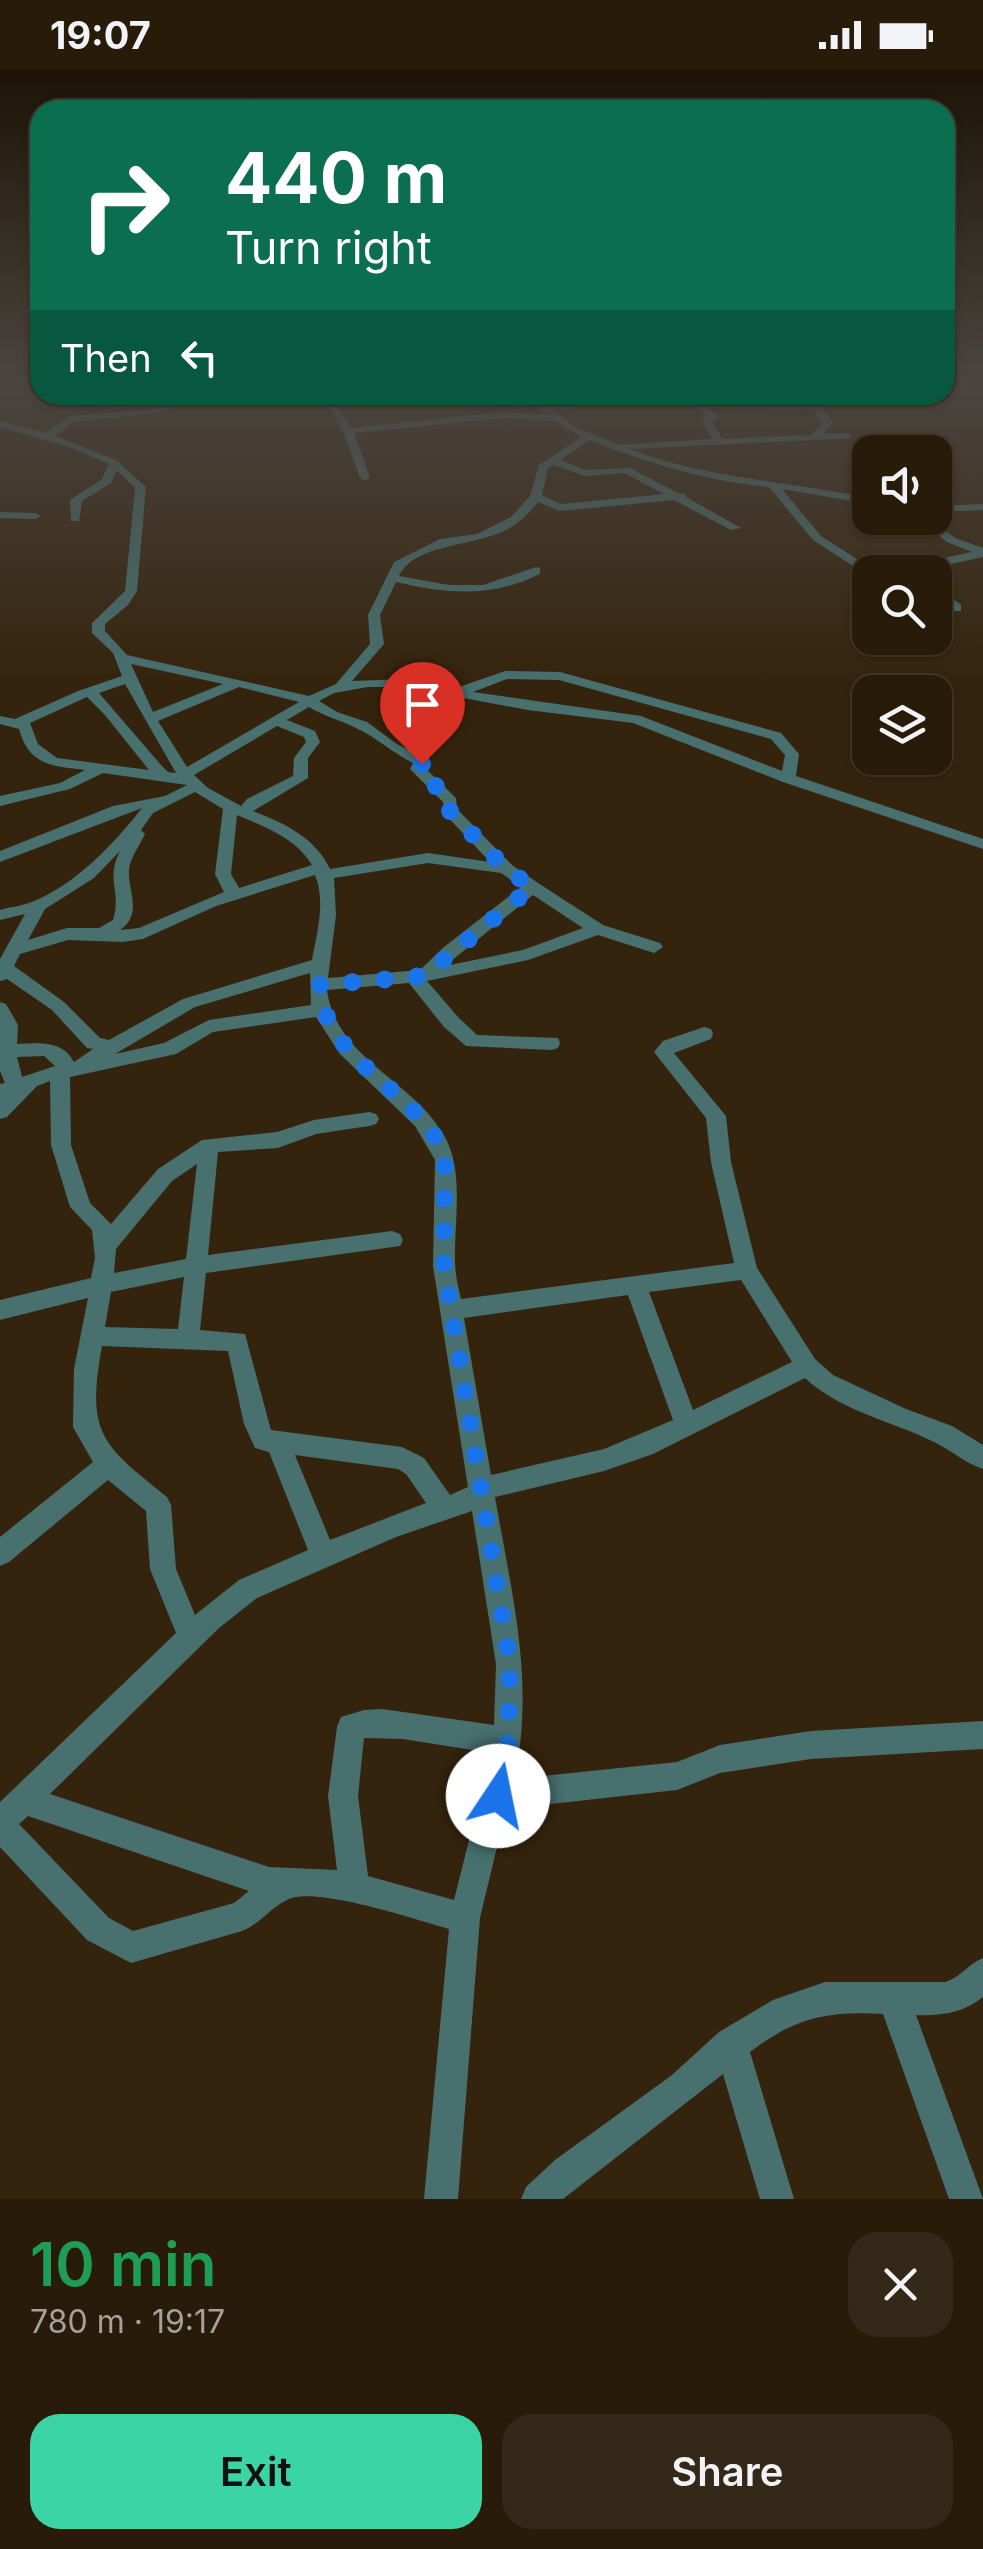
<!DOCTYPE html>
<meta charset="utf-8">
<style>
body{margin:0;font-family:Inter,sans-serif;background:#342818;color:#f1f3f6;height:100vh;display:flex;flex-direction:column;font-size:38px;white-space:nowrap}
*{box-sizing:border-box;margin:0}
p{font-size:32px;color:#a5a19c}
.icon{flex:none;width:55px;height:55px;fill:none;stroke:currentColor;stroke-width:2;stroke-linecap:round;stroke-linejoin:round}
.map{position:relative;height:2129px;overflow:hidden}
.sheet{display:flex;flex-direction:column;background:#281b0a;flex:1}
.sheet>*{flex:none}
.guide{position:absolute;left:30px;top:30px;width:925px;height:305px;border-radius:30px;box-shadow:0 2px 8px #0004,0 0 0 2px #44392b;background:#0b6e4f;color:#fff;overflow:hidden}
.tools{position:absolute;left:852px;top:365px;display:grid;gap:20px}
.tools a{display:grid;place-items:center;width:100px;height:100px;border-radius:20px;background:#281b0a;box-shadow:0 2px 8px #0004,0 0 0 2px #44392b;font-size:50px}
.pin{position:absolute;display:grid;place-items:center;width:85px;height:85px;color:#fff;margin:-102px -42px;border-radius:50% 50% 50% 0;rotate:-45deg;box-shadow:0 0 10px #0007}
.pin .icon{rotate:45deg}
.me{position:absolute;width:110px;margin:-55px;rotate:11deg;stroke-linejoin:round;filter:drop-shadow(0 0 8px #0008)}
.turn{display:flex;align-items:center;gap:35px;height:210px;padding:0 30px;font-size:45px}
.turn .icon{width:130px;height:130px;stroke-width:2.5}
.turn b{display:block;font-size:70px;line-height:85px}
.then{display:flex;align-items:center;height:95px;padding:0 30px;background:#0003;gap:20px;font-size:38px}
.round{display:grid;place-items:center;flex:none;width:105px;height:105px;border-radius:30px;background:#342818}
.overview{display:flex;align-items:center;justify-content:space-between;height:170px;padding:0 30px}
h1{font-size:60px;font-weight:600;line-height:75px;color:#1e9e55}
.cta{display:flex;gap:20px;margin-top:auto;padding:20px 30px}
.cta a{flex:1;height:115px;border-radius:30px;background:#3ad4a5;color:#111;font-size:40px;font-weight:600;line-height:115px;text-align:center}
.cta a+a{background:#342818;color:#f1f3f6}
.status{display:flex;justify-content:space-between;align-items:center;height:70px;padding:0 50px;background:#281b0a;direction:ltr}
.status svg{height:28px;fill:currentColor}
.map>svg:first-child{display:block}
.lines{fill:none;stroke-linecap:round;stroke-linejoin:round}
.minor{fill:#47706f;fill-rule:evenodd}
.route{stroke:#1a73e8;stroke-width:18;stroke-dasharray:0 32.4}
</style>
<div class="status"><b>19:07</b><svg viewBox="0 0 49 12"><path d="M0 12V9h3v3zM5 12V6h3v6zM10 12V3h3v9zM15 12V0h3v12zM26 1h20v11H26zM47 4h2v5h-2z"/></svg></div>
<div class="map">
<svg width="983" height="2129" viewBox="0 0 983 2129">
<rect width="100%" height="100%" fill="#35240d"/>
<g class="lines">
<!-- minor -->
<g class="minor">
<path d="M321,325H331L351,358L502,342L546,344L521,325H532L546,335L649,325H684L553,340L579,359L620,375L712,369L702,351L707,346L690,334L695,331L820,334L833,353L823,364L848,363L852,368L630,379C708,409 789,411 870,428V434L782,419L821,466L874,500L870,507L813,470L769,417C705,411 649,393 589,370L560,390L586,400L630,398L678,423L685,424L686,427L741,458L731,460L674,430L560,441L538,432C529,443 520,452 508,459C479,476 414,473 399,506L449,515H483L536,497L540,498V504C491,528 448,524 396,512L380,545L384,574L352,611L405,609L456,618L505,601L560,602L781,663L799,684L796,706L983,769V779L783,712L633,653L528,640L405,617H368L334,623L319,631L337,642L367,652L397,674L427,689L429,692L425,698L456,728L457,739L512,795L538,813L603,855L660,873L663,877L654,883L598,865L528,890L427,911L458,947L477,965L558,968L560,973L558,978L551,980L466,976L444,957L409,913L327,920C336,990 416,1011 446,1069C464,1104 454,1152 455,1191C455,1204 458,1216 461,1229L734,1193L711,1092L706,1048L654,982L663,971L704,957L711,959L713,964L711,969L674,983L726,1046L731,1092L757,1198L815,1289L833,1305L906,1339L952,1356L983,1375V1399C965,1393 951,1380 934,1372C892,1351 840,1341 805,1308L653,1384L604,1401L495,1427C511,1521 536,1614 514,1709L677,1692L720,1675L811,1661L983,1651V1679L811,1689L720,1703L677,1720L506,1739L480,1848L458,2129H424L449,1859C417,1850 313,1815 287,1830C270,1838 260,1854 242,1861L131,1893L87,1870L0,1777V1732L176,1563L150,1499L146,1441L108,1410L9,1492L0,1496V1467L93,1392L73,1357L74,1299L88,1228L0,1250V1230L91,1208L95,1188L92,1160L70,1137L51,1075L50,1011L37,1016L7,1047L0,1049V1014L5,1013L0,1001V932L6,934L18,955L17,974C40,973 62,970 74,992L93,979L87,978L52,940L7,909L0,911V889L25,844L0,850V840C10,837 22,836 32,832C75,815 114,774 142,738L0,792V781L113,736L165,726L187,715L103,703L70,719L0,736V726L60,713L85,700C51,696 29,695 19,659L0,654V646L15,649L78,621L122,606L113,583L92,563V553L125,521L135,418L117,400L111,413L82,431L79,451H71L70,430L102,409L109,394L72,378L0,357V351L45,363L70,346L171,337L168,342L73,352L55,366L116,390L146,417L137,521L128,535L105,554V561L127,585L309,626L336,614L370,574L368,545L394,492L440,469L477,464L511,447L530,426L539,395L581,367L555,351L502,348L354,363L370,408L365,411L360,408L343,361ZM708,338L814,339L823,353L811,365L722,369L712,352L719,346ZM553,395L585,406L624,403L664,424L561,434L542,425L548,398ZM131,594L223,614L153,642ZM507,609L559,610L771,669L785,685L782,701L641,646L473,622ZM125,614L176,703L168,702L161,695L99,623ZM239,617L299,632L187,697L158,651ZM87,627L105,645L149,700L57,688L38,674L30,653ZM309,637C324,646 340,650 356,658C376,667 393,683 413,693L410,699L443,732L444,743L490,792L428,783L330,799C315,767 284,753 253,741L308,708V688L320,672L315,661L287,650ZM277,656L304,667L306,672L294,688L293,706L247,729L241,736L208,718L194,705ZM195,722L223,739L215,804L224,822L139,858L120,860C143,844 128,822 129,801C129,789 140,775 145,764L141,760L153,743ZM237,745C265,757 296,768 312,795L239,818L231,804ZM120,781C105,811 122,821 113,850L99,858H67L28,870L45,839L94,808ZM428,793L501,803L521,817L444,877L420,900L328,908L336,845L334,808ZM315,805C326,832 317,862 312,890L183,929L109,970L100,968L64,932L14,896L20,884L68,870L123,872L143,869L216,836ZM533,825L583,858L523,880L445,896ZM310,903L311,935L209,950L164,973L115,984L195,937ZM316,947L340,984L415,1056L435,1090L433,1196L468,1417L450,1425L424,1388L402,1377L271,1360L245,1264L200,1260L206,1203L400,1176L403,1170L400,1164L392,1161L208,1185L218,1082L278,1078L316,1064L369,1056L376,1054L379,1049L376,1044L369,1042L314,1050L277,1062L202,1070L158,1099L111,1154L90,1133L71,1075L70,1007L176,984L213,962ZM44,986L55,996L22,1007L17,987ZM197,1094L186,1189L114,1203L116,1179L172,1111ZM184,1207L178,1259L105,1257L111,1222ZM741,1210L792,1292L693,1340L649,1222ZM628,1225L673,1350L604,1379L491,1405L464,1248ZM102,1276L228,1281L244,1354L255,1378L269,1382L308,1480L239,1510L195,1545L176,1499L171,1435L167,1427C101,1374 86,1364 102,1276ZM295,1385L398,1399L406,1404L426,1433L330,1470ZM472,1441L496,1594L494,1655L382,1639L364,1640L341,1647L337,1657L328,1726L337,1800L269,1797L50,1724L219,1558L257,1528L396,1467ZM364,1668L403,1669L491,1683L454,1830L368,1806L358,1726ZM28,1746L249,1821L234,1833L133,1861L109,1848L19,1754Z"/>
<polygon points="983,434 983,440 935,442 935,436"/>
<polygon points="0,442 35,443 41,446 35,449 0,448"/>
<polygon points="916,448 928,448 955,468 983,478 983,487 928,499 924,502 912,502 912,496 920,493 972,482 947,472"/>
<polygon points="935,515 961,535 961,541 953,541 935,525"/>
<path d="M983,1888V1927C964,1943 940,1946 916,1945L983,2129H949L883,1944C827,1941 795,1948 750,1982L794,2129H760L723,2004L563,2129H521L526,2117L555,2090L672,2005L719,1962L773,1930L825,1912H945C960,1908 968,1894 983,1888Z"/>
</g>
</g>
<!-- sky -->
<linearGradient id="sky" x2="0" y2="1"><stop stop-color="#1d1407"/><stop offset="0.51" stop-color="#4b4540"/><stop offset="1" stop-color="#4b4540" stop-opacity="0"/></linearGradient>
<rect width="983" height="613" fill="url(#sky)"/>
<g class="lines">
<!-- route -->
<path class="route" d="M422,694L417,699L451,730L449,740L506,799L532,817L424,906L320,915C322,994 429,1025 445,1090L444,1196L510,1594L508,1672L498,1726"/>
</g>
</svg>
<div class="tools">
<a><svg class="icon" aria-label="sound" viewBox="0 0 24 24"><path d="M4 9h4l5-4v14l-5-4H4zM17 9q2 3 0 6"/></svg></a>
<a><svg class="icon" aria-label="search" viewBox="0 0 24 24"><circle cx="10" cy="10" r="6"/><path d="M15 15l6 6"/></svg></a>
<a><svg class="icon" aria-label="layers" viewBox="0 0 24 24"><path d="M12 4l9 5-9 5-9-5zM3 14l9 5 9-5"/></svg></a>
</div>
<div class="pin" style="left:422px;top:694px;background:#d93025"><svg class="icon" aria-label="arrive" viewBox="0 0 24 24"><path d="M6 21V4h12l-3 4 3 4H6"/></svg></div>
<svg class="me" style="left:498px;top:1726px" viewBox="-20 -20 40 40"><circle r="19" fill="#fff"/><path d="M0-13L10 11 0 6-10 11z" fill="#1a73e8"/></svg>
<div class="guide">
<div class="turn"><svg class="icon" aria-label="right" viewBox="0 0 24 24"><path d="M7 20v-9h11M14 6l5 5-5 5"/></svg><div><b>440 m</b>Turn right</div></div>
<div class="then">Then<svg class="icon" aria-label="left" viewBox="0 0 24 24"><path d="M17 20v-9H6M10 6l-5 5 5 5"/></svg></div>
</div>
</div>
<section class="sheet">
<div class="overview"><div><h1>10 min</h1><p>780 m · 19:17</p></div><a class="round"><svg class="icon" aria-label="close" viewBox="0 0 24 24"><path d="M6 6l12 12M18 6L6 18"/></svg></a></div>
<div class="cta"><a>Exit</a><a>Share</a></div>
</section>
